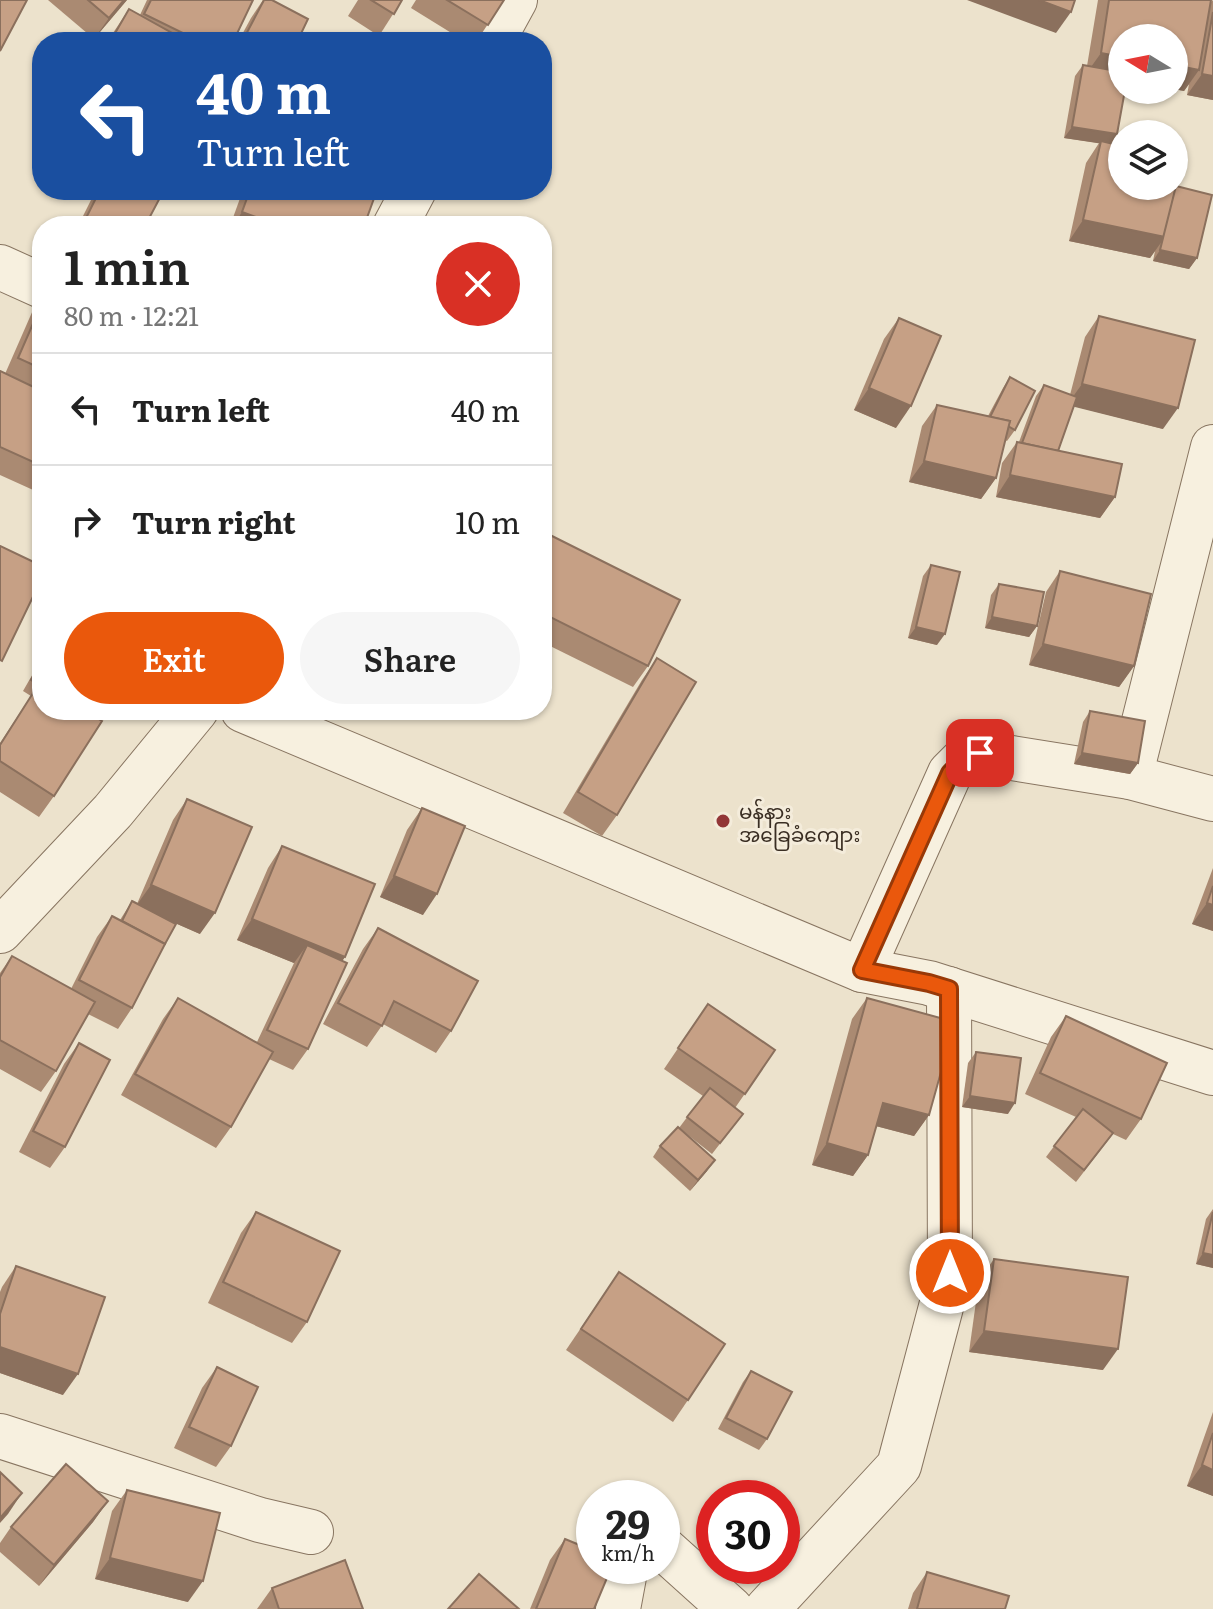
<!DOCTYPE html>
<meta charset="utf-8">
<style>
body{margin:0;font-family:Literata,"Noto Sans Myanmar",serif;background:#f6f6f6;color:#222;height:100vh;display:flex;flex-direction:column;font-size:30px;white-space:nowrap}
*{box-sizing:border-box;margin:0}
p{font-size:26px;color:#767676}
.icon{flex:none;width:44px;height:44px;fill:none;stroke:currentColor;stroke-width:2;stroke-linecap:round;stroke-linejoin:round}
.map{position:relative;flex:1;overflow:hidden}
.sheet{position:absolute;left:32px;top:216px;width:520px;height:504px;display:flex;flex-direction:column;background:#fff;border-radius:32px;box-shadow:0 2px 6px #0004}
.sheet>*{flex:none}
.hud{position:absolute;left:32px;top:32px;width:520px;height:168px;border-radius:32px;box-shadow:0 2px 6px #0004;background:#1a4fa0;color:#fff;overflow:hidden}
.needle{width:52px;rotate:280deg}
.fabs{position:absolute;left:1108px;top:24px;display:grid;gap:16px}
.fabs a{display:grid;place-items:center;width:80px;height:80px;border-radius:50%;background:#fff;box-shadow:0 2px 6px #0004;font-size:40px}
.speed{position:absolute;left:576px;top:1480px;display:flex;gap:16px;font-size:40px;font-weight:700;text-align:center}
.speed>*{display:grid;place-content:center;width:104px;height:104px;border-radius:50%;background:#fff;box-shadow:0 2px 6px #0004;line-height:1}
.speed small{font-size:20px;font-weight:400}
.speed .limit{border:12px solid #d22;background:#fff;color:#111}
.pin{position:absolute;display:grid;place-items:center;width:68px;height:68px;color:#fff;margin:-34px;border-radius:16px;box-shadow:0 4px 12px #0006}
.me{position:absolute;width:88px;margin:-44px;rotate:0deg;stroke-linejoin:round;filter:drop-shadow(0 0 6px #0008)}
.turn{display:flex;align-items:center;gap:28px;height:168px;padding:0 32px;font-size:36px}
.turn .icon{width:104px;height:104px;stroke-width:2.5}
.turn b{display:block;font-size:56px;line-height:68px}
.round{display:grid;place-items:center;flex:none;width:84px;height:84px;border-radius:42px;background:#f6f6f6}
.overview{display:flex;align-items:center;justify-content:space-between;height:136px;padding:0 32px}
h1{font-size:48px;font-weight:600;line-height:60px}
.primary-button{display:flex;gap:16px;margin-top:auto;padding:16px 32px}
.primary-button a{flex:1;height:92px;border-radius:48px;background:#ea580c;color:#fff;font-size:32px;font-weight:600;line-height:92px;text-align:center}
.primary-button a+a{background:#f6f6f6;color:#222}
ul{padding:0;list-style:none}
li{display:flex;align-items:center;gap:24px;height:112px;padding:0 32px;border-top:2px solid #e0e0e0}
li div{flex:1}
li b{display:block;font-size:30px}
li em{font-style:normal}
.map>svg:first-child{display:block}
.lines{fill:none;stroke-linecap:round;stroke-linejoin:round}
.minor-casing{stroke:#887561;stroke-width:46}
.minor{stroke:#f7f0df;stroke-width:44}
.wall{fill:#aa8a72}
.shaded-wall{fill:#8b705d}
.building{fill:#c6a085;stroke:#8b705d;stroke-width:2}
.route-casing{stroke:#983908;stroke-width:20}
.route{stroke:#ea580c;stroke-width:14}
.poi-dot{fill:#923637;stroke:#f4ecdb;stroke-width:3}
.labels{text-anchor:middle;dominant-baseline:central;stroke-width:6;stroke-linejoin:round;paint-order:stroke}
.poi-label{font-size:20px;fill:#3a2e23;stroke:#f4ecdb;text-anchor:start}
</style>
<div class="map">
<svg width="1213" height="1609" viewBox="0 0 1213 1609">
<rect width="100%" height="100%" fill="#ece2cc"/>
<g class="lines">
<!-- minor casing -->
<g class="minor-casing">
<g id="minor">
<polyline points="492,42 515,0"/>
<polyline points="395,226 414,190"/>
<polyline points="0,267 42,286"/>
<polyline points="243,710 862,970 929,983 1213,1073"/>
<polyline points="1130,777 1213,447"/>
<polyline points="0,931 113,811 196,710"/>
<polyline points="862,970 950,773 966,757 980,753 1130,777 1213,799"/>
<polyline points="0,1436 260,1520 311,1532"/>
<polyline points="662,1547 731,1609"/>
<polyline points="618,1609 626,1566"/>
<polyline points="767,1609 899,1466 950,1273 949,989"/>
</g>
</g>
<!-- minor -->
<use href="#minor" class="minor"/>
</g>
<!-- wall -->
<g class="wall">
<polygon points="48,0 127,0 94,39"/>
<polygon points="147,0 253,0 233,42 107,42 129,9 140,15"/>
<polygon points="263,0 297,42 238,42 251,18"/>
<polygon points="358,0 402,0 379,36 348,16"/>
<polygon points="416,0 504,0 476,42 466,42 411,8"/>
<polygon points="1098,0 1211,0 1210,3 1213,0 1213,100 1187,95 1189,84 1184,91 1174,89 1174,38 1122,38 1117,134 1111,144 1176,186 1197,258 1189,269 1153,261 1155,251 1150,258 1069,241 1086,163 1099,143 1064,138 1075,76 1083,65 1087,66"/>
<polygon points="96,190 164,190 145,226 78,226"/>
<polygon points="243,190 377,190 364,226 230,226"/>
<polygon points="42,298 42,494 0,475 0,371 5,374 33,310"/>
<polygon points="1099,316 1163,429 1074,406 1058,451 1115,497 1100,518 996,497 1002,463 1017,442 1019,442 1036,396 1044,385 1070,395 1085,337"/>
<polygon points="899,318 896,428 854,410 884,339"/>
<polygon points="1010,377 1015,430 1007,441 1005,440 996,478 981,499 909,482 922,426 937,405 988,416 1003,388"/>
<polygon points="542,531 648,666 633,687 542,642"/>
<polygon points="931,565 937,645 908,638 923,576"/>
<polygon points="1060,571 1134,666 1119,687 1029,665 1046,592"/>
<polygon points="999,584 1037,626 1029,637 985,628 991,595"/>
<polygon points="42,658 42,710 54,796 39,817 0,792 0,743 31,696 23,691"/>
<polygon points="657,658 617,815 602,836 563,813 642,680"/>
<polygon points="1090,711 1138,763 1130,774 1074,764 1083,722"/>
<polygon points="187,799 200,934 166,919 132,1008 118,1029 88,1014 56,1071 41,1092 0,1069 0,973 12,956 71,989 97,937 112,916 120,920 132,901 137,904 173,820"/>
<polygon points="422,808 423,915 380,897 407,830"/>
<polygon points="282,846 345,957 342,961 308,1049 293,1070 269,1059 231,1127 216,1148 121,1095 163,1019 178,998 257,1042 294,963 237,940 268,868"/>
<polygon points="1213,868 1213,931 1192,924"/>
<polygon points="378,928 451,1031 436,1053 383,1024 367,1047 323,1024 363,949"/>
<polygon points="867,998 929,1115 914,1136 876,1126 868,1155 853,1176 812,1165 852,1019"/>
<polygon points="708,1004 775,1050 735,1108 743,1114 712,1154 679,1128 703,1096 664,1069"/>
<polygon points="1066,1016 1141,1119 1126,1140 1113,1134 1076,1182 1046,1157 1076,1117 1025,1094 1051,1037"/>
<polygon points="79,1043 65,1147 50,1168 19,1152 64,1064"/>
<polygon points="976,1052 1008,1114 962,1107 968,1063"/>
<polygon points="660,1146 707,1171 690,1191 653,1157"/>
<polygon points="1213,1209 1213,1268 1196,1264 1206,1219"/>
<polygon points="256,1212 307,1322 292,1343 208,1303 241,1233"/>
<polygon points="994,1259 1103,1370 969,1352 979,1280"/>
<polygon points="16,1266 63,1395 0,1373 0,1292 2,1287"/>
<polygon points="619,1272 688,1400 673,1422 566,1350"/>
<polygon points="217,1367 231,1446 216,1467 174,1448 202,1388"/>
<polygon points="751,1371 767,1439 759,1450 718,1429 743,1382"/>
<polygon points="1213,1412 1213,1496 1187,1486"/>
<polygon points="127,1490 188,1602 95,1579 112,1511"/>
<polygon points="108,1501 93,1522 39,1586 0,1552 0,1543 11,1527"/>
<polygon points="565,1539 594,1609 530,1609 550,1560"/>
<polygon points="927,1572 1005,1609 908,1609 913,1593"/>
<polygon points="272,1588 363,1609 257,1609"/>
</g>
<!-- shaded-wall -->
<g class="shaded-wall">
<polygon points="124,0 127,0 94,39 109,18"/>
<polygon points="967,0 1039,0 1071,12 1056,33"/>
<polygon points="1101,53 1122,57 1122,80 1086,74"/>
<polygon points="1174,65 1199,70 1184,91 1174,89"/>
<polygon points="1202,74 1213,76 1213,100 1187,95"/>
<polygon points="1072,127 1117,134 1110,145 1064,138"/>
<polygon points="242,212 281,226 233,226"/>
<polygon points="1083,220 1165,237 1150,258 1069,241"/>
<polygon points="1160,250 1197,258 1189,269 1153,261"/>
<polygon points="1082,384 1178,408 1163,429 1067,405"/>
<polygon points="869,388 911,406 896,428 854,410"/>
<polygon points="924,461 996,478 981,499 909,482"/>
<polygon points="1010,475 1115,497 1100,518 996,497"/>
<polygon points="992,617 1037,626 1029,637 985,628"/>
<polygon points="916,627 945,634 937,645 908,638"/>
<polygon points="1043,644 1134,666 1119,687 1029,665"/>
<polygon points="1082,753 1138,763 1130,774 1074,764"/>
<polygon points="394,876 437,894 423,915 380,897"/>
<polygon points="151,885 215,913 200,934 136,906"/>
<polygon points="1207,903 1213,905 1213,931 1192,924"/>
<polygon points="252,919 345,957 330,978 307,945 294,963 237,940"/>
<polygon points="970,1096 1015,1103 1008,1114 962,1107"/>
<polygon points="883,1103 929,1115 914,1136 868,1124"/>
<polygon points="827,1143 868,1155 853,1176 812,1165"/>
<polygon points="715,1160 707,1171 690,1191 698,1180"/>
<polygon points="1203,1253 1213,1255 1213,1268 1196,1264"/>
<polygon points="984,1331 1118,1349 1103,1370 969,1352"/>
<polygon points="0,1347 78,1374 63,1395 0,1373"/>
<polygon points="1202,1465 1213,1470 1213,1496 1187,1486"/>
<polygon points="22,1493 8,1514 0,1523 0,1518"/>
<polygon points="108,1501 93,1522 39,1586 54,1565"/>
<polygon points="110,1558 203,1581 188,1602 95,1579"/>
</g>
<!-- building -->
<g class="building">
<polygon points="0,0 27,0 0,51"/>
<polygon points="88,0 124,0 109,18"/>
<polygon points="151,0 253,0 233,42 201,42 144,14"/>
<polygon points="264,0 272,0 308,19 297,42 242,42"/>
<polygon points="371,0 402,0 394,14"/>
<polygon points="447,0 504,0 488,25"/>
<polygon points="1039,0 1075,0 1071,12"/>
<polygon points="1109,0 1211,0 1199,70 1174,65 1174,38 1122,38 1122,57 1101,53"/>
<polygon points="129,9 172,33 167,42 110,42"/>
<polygon points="1213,12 1213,76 1202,74"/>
<polygon points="312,35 328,42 310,42"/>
<polygon points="1083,65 1122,72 1122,90 1125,90 1117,134 1072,127"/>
<polygon points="1101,141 1122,146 1122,186 1174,186 1174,158 1182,160 1165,237 1083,220"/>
<polygon points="1176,186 1212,195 1197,258 1160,250"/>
<polygon points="100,190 164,190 145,226 82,226"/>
<polygon points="250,190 377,190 364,226 281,226 242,212"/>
<polygon points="42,303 42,369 18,358"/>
<polygon points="1099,316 1195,340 1178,408 1082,384"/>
<polygon points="899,318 941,336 911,406 869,388"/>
<polygon points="0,371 42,391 42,466 0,447"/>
<polygon points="1010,377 1035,391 1015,430 1008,426 1010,421 990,417"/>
<polygon points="1044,385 1077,397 1058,451 1022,443"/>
<polygon points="937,405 1010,421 996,478 924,461"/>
<polygon points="1017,442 1122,464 1115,497 1010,475"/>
<polygon points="542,531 680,600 648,666 542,613"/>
<polygon points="0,546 42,566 42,578 2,661 0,660"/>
<polygon points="931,565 960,572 945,634 916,627"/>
<polygon points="1060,571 1151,594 1134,666 1043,644"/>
<polygon points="999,584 1044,592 1037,626 992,617"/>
<polygon points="657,658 696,682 617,815 578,792"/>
<polygon points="42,661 42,683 40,682 39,685 31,680"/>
<polygon points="40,682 42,683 42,710 84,710 102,721 54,796 0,761 0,745"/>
<polygon points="1090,711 1145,721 1138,763 1082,753"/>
<polygon points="187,799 252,827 215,913 151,885"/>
<polygon points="422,808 465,826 437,894 394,876"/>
<polygon points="282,846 375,884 345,957 252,919"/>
<polygon points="1213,886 1213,905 1207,903"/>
<polygon points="132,901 176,924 165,944 122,921"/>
<polygon points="112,916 165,944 132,1008 79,980"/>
<polygon points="378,928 478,981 451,1031 394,1001 382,1026 338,1003"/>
<polygon points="307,945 347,963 308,1049 267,1030"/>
<polygon points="12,956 95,1002 56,1071 0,1040 0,977"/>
<polygon points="178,998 273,1052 231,1127 135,1074"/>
<polygon points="867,998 955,1022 929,1115 883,1103 868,1155 827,1143"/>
<polygon points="708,1004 775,1050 745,1094 678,1048"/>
<polygon points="1066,1016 1167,1063 1141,1119 1040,1073"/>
<polygon points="79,1043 110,1060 65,1147 33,1131"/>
<polygon points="976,1052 1021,1058 1015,1103 970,1096"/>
<polygon points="710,1088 743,1114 720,1143 687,1117"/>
<polygon points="1083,1109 1113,1133 1084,1170 1054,1146"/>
<polygon points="678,1127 715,1160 698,1180 660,1146"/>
<polygon points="256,1212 340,1251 307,1322 223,1282"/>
<polygon points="1213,1212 1213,1255 1203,1253"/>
<polygon points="994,1259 1128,1277 1118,1349 984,1331"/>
<polygon points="16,1266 105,1297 78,1374 0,1347 0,1314"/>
<polygon points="619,1272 725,1344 688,1400 581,1329"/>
<polygon points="217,1367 258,1387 231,1446 189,1427"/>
<polygon points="751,1371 792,1392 767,1439 726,1418"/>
<polygon points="1213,1433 1213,1470 1202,1465"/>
<polygon points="66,1464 108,1501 54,1565 11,1527"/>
<polygon points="0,1472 22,1493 0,1518"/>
<polygon points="127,1490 220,1513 203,1581 110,1558"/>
<polygon points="565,1539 594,1551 594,1566 612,1566 594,1609 536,1609"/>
<polygon points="345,1560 363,1609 279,1609 272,1588"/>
<polygon points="927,1572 1009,1596 1005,1609 917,1609"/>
<polygon points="479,1574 519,1609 448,1609"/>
</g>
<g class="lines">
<!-- route casing -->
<g class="route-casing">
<polyline id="route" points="950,1273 949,989 929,983 862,970 950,773 966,757 980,753"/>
</g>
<!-- route -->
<use href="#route" class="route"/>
</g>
<!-- markers -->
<circle class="poi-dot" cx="723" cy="821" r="8"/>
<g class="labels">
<!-- poi labels -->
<g class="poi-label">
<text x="739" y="810">မန်နား<tspan x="739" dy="23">အခြေခံကျေား</tspan></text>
</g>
</g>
</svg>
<div class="fabs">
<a><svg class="needle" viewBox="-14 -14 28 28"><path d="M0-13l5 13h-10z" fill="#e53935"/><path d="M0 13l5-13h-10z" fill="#767676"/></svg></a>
<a><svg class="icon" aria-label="layers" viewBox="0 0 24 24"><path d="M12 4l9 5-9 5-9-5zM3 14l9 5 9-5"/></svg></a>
</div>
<div class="speed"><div>29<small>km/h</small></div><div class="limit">30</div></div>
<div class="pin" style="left:980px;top:753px;background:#d93025"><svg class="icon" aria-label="arrive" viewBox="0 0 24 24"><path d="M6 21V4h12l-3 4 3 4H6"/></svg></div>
<svg class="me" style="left:950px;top:1273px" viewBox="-20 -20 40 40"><circle r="17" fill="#ea580c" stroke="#fff" stroke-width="3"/><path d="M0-11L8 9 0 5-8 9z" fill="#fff"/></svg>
<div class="hud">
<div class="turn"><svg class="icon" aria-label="left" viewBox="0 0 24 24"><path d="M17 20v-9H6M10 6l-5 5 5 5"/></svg><div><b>40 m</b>Turn left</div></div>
</div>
<section class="sheet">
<div class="overview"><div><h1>1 min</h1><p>80 m · 12:21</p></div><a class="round" style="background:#d93025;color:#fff"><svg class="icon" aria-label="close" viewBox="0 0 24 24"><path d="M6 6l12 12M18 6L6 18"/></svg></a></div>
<ul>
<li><svg class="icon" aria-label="left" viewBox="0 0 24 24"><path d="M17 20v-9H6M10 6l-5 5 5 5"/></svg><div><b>Turn left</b></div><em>40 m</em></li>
<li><svg class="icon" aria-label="right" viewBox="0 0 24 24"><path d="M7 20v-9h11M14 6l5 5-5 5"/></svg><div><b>Turn right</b></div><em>10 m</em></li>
</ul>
<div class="primary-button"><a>Exit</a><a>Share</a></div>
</section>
</div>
